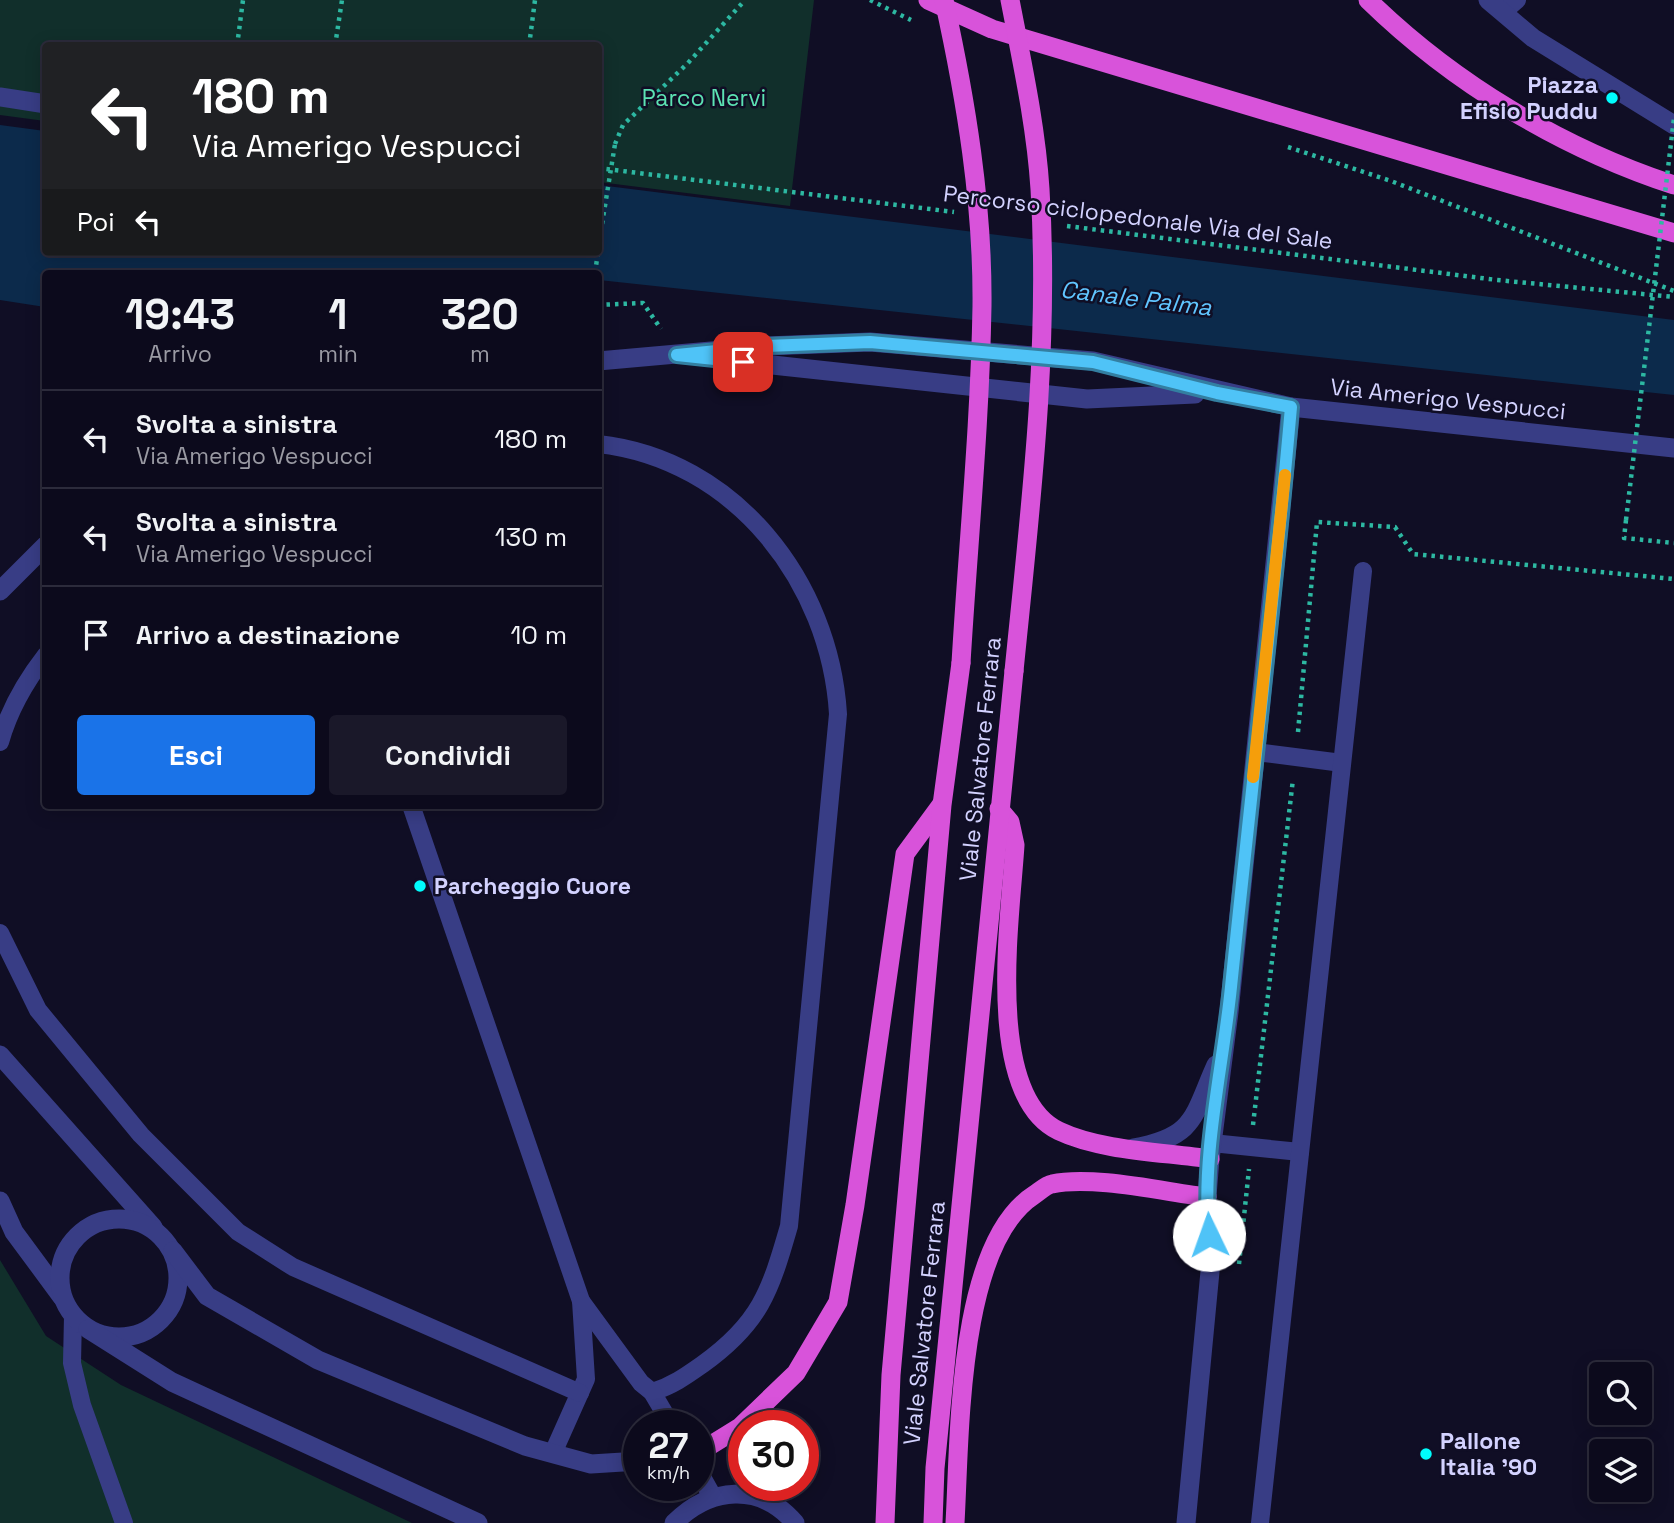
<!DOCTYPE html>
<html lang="it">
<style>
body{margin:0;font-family:"Space Grotesk",sans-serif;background:#1a1829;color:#f1f3f6;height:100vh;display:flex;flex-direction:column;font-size:26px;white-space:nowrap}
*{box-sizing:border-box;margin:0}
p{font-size:23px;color:#9a9aa3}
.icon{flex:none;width:38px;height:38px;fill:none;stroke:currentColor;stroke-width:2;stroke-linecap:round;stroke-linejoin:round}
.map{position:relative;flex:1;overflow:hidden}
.side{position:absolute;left:42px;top:270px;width:560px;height:539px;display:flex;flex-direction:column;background:#0c0a1c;border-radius:7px;box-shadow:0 4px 18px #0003,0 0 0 2px #2c2b3b}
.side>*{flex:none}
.guide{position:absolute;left:42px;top:42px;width:560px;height:214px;border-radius:7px;box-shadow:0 4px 18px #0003,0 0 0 2px #2c2b3b;background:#202124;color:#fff;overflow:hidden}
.controls{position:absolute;left:1589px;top:1362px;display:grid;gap:14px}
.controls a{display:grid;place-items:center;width:63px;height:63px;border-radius:7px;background:#0c0a1c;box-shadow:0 4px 18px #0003,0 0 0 2px #2c2b3b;font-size:35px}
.speed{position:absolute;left:623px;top:1410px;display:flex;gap:14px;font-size:35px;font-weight:700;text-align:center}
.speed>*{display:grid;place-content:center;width:91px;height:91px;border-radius:50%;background:#0c0a1c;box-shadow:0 4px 18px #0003,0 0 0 2px #2c2b3b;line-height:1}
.speed small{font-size:18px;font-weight:400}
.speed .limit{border:10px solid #d22;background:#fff;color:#111}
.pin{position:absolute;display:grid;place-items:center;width:60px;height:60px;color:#fff;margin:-30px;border-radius:14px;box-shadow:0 4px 10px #0006}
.me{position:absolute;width:77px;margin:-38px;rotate:357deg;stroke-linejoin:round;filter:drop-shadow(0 0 5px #0008)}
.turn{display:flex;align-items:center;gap:24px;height:147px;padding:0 35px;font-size:32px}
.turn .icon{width:91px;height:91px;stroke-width:2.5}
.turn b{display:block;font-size:49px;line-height:60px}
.then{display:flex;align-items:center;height:66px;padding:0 35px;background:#0003;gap:14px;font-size:26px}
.eta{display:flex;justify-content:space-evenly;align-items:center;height:119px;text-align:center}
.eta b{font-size:42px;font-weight:700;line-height:49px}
.cta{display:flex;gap:14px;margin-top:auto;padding:14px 35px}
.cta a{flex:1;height:80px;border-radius:7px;background:#1a73e8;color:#fff;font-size:28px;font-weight:700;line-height:80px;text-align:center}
.cta a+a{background:#1a1829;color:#f1f3f6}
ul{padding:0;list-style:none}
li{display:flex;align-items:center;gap:21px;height:98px;padding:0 35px;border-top:2px solid #2c2b3b}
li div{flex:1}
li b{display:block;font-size:26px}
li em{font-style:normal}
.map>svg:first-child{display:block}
.green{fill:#112f2b}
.water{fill:#0c2a4b}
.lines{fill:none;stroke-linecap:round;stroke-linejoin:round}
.path{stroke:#2db8a2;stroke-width:4.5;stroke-dasharray:3.5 5;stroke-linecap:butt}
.service{stroke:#383d85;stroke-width:18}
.pedestrian{stroke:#383d85;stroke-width:19}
.minor{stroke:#383d85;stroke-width:19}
.trunk{stroke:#d853da;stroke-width:19}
.path-bridge{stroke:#2db8a2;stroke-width:4.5;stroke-dasharray:3.5 5;stroke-linecap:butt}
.trunk-bridge{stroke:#d853da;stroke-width:19}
.route-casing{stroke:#337fa1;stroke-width:18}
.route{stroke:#4fc3f7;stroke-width:12}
.slow{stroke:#f59e0b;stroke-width:12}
.poi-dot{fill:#00fcfd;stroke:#100e25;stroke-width:2.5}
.labels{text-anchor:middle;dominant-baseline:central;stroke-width:5;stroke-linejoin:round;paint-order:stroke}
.poi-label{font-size:23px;font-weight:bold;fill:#d3d2ff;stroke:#100e25;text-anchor:start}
.park-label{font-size:23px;fill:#5ce2b3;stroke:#100e25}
.street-label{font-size:23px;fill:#d3d2ff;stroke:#100e25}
.water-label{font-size:24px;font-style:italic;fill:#60c5ff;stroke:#100e25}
</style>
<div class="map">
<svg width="1674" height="1523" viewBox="0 0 1674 1523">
<rect width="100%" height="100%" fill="#100e25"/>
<!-- green -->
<g class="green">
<polygon points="0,0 814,0 790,206 599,182 598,46 46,46 45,121 0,115"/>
<polygon points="0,1260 46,1336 121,1385 412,1523 0,1523"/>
</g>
<!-- water -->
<path class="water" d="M0,125L45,131L46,252H598L599,185L1674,320V395L599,280L598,273C580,273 498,267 488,273H46L45,307L0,300Z"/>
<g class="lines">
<!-- path -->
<g class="path">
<polyline points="870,0 911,20"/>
<polyline points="237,46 243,0"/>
<polyline points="335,46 342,0"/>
<polyline points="529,46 535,0"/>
<polyline points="615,144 623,125 688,63 745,0"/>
<polyline points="1288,147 1391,181 1674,291"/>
<polyline points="598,168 954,212"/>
<polyline points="1067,226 1497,280 1674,297"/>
<polyline points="595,273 598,252"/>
<polyline points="598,305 643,303 661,329"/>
<polyline points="1626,520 1624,538 1674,543"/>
<polyline points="1298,732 1317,522 1395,527 1413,554 1674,579"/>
<polyline points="1253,1125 1293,779"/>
<polyline points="1239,1264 1249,1169"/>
</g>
<!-- service -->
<g class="service">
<polyline points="1503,12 1517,0"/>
<path d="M598,444C735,459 830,582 838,714L789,1226C770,1292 760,1323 703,1364C686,1376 672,1386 652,1392"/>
<path d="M0,742C9,710 25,682 46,655"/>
<polyline points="1256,752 1342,763"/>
<polyline points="411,805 581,1301 586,1379 553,1453"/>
<polyline points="0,933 38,1010 141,1135 238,1232 293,1267 580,1393"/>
<polyline points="1212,1143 1300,1152"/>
<polyline points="581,1301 641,1383 652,1392 672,1426"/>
<polyline points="73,1316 72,1363 82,1405 124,1523"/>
<polyline points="1260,1523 1363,571"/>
</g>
<!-- pedestrian -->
<polyline class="pedestrian" points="0,97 46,104"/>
<!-- minor -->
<g class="minor">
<polyline points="1488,0 1533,38 1674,125"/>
<polyline points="717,359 1087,399 1195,394"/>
<polyline points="598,361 766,346 870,342 1093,361 1291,407 1674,448"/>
<polyline points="0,591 46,545"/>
<polyline points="0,1055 153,1227"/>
<path d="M1133,1148C1196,1137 1193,1116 1216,1065"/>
<polyline points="0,1201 14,1232 62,1297"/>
<circle cx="119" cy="1278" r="59"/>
<polyline points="173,1251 207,1296 318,1360 525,1446 591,1464 639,1461"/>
<polyline points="88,1329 172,1382 478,1523"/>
<polyline points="698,1471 712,1496"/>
<path d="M674,1523C710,1487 760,1482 795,1523"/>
<polyline points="1186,1523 1211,1261 1206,1208 1210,1159 1229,1012 1291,407"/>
</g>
<!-- trunk -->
<g class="trunk">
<polyline points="928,0 992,29 1674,233"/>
<path d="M1368,0C1453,83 1561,148 1674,185"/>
<path d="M999,809L1010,822L1015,845C1011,913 983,1095 1059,1131C1101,1151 1164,1152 1210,1159"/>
<polyline points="698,1453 740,1427 796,1373 838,1302 855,1205 905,854 941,805"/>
<polyline points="885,1523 891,1375 942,805 961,663"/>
<polyline points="933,1523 935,1468 1014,671"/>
<path d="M955,1523C960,1438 957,1245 1034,1195C1040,1191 1046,1185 1052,1184C1092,1175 1165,1192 1207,1197"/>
</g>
<!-- path-bridge -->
<g class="path-bridge">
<polyline points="598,249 615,144"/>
<polyline points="1626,520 1674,118"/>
</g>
<!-- trunk-bridge -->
<g class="trunk-bridge">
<path d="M944,0C966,100 983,204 982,306C980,425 968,545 961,663"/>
<path d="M1010,0C1022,62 1036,126 1040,189C1050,350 1030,511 1014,671"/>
</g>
</g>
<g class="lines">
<!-- route casing -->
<g class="route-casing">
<path id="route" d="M743,362L677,355L766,346L870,342L1093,362L1217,393L1291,407C1274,600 1251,794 1231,987C1223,1067 1201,1155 1209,1235"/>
</g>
<!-- route -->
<use href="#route" class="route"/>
<!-- slow -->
<polyline class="slow" points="1253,777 1285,475"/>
</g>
<!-- markers -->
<g class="poi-dot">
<circle cx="1612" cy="98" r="7"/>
<circle cx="420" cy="886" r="7"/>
<circle cx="1426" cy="1454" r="7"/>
</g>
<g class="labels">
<!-- poi labels -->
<g class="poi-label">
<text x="1598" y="85" text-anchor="end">Piazza<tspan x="1598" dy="26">Efisio Puddu</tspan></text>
<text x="434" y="886">Parcheggio Cuore</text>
<text x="1440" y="1441">Pallone<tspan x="1440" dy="26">Italia '90</tspan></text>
</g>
<!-- park labels -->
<g class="park-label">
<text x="704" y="98">Parco Nervi</text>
</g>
<!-- street labels -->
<g class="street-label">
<text transform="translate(1138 217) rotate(7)">Percorso ciclopedonale Via del Sale</text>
<text transform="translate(1448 399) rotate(6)">Via Amerigo Vespucci</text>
<text transform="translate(980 759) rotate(-84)">Viale Salvatore Ferrara</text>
<text transform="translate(924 1323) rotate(-84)">Viale Salvatore Ferrara</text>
</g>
<!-- water labels -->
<g class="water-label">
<text transform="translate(1136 298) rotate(7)">Canale Palma</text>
</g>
</g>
</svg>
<div class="controls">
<a><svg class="icon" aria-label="search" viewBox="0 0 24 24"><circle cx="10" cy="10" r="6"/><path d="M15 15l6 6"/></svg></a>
<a><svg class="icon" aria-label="layers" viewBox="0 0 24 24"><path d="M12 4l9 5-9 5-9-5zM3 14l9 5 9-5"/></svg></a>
</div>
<div class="speed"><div>27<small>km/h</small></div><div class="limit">30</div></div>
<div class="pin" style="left:743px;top:362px;background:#d93025"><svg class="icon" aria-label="arrive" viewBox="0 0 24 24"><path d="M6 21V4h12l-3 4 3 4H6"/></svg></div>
<svg class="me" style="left:1209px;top:1235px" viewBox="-20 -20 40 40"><circle r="19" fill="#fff"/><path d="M0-13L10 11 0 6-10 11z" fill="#4fc3f7"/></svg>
<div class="guide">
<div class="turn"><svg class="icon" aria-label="left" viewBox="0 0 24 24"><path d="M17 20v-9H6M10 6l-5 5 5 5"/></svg><div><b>180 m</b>Via Amerigo Vespucci</div></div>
<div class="then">Poi<svg class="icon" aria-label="left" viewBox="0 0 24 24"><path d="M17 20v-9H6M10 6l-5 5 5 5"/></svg></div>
</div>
<section class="side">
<div class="eta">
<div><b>19:43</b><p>Arrivo</p></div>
<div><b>1</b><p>min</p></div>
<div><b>320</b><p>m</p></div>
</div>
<ul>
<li><svg class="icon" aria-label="left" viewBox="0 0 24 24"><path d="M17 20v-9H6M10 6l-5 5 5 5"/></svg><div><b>Svolta a sinistra</b><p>Via Amerigo Vespucci</p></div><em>180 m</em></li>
<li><svg class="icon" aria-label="left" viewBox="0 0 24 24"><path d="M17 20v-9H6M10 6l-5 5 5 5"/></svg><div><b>Svolta a sinistra</b><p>Via Amerigo Vespucci</p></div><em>130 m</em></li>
<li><svg class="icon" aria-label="arrive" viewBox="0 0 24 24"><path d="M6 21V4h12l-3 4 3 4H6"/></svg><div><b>Arrivo a destinazione</b></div><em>10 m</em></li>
</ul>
<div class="cta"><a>Esci</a><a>Condividi</a></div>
</section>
</div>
